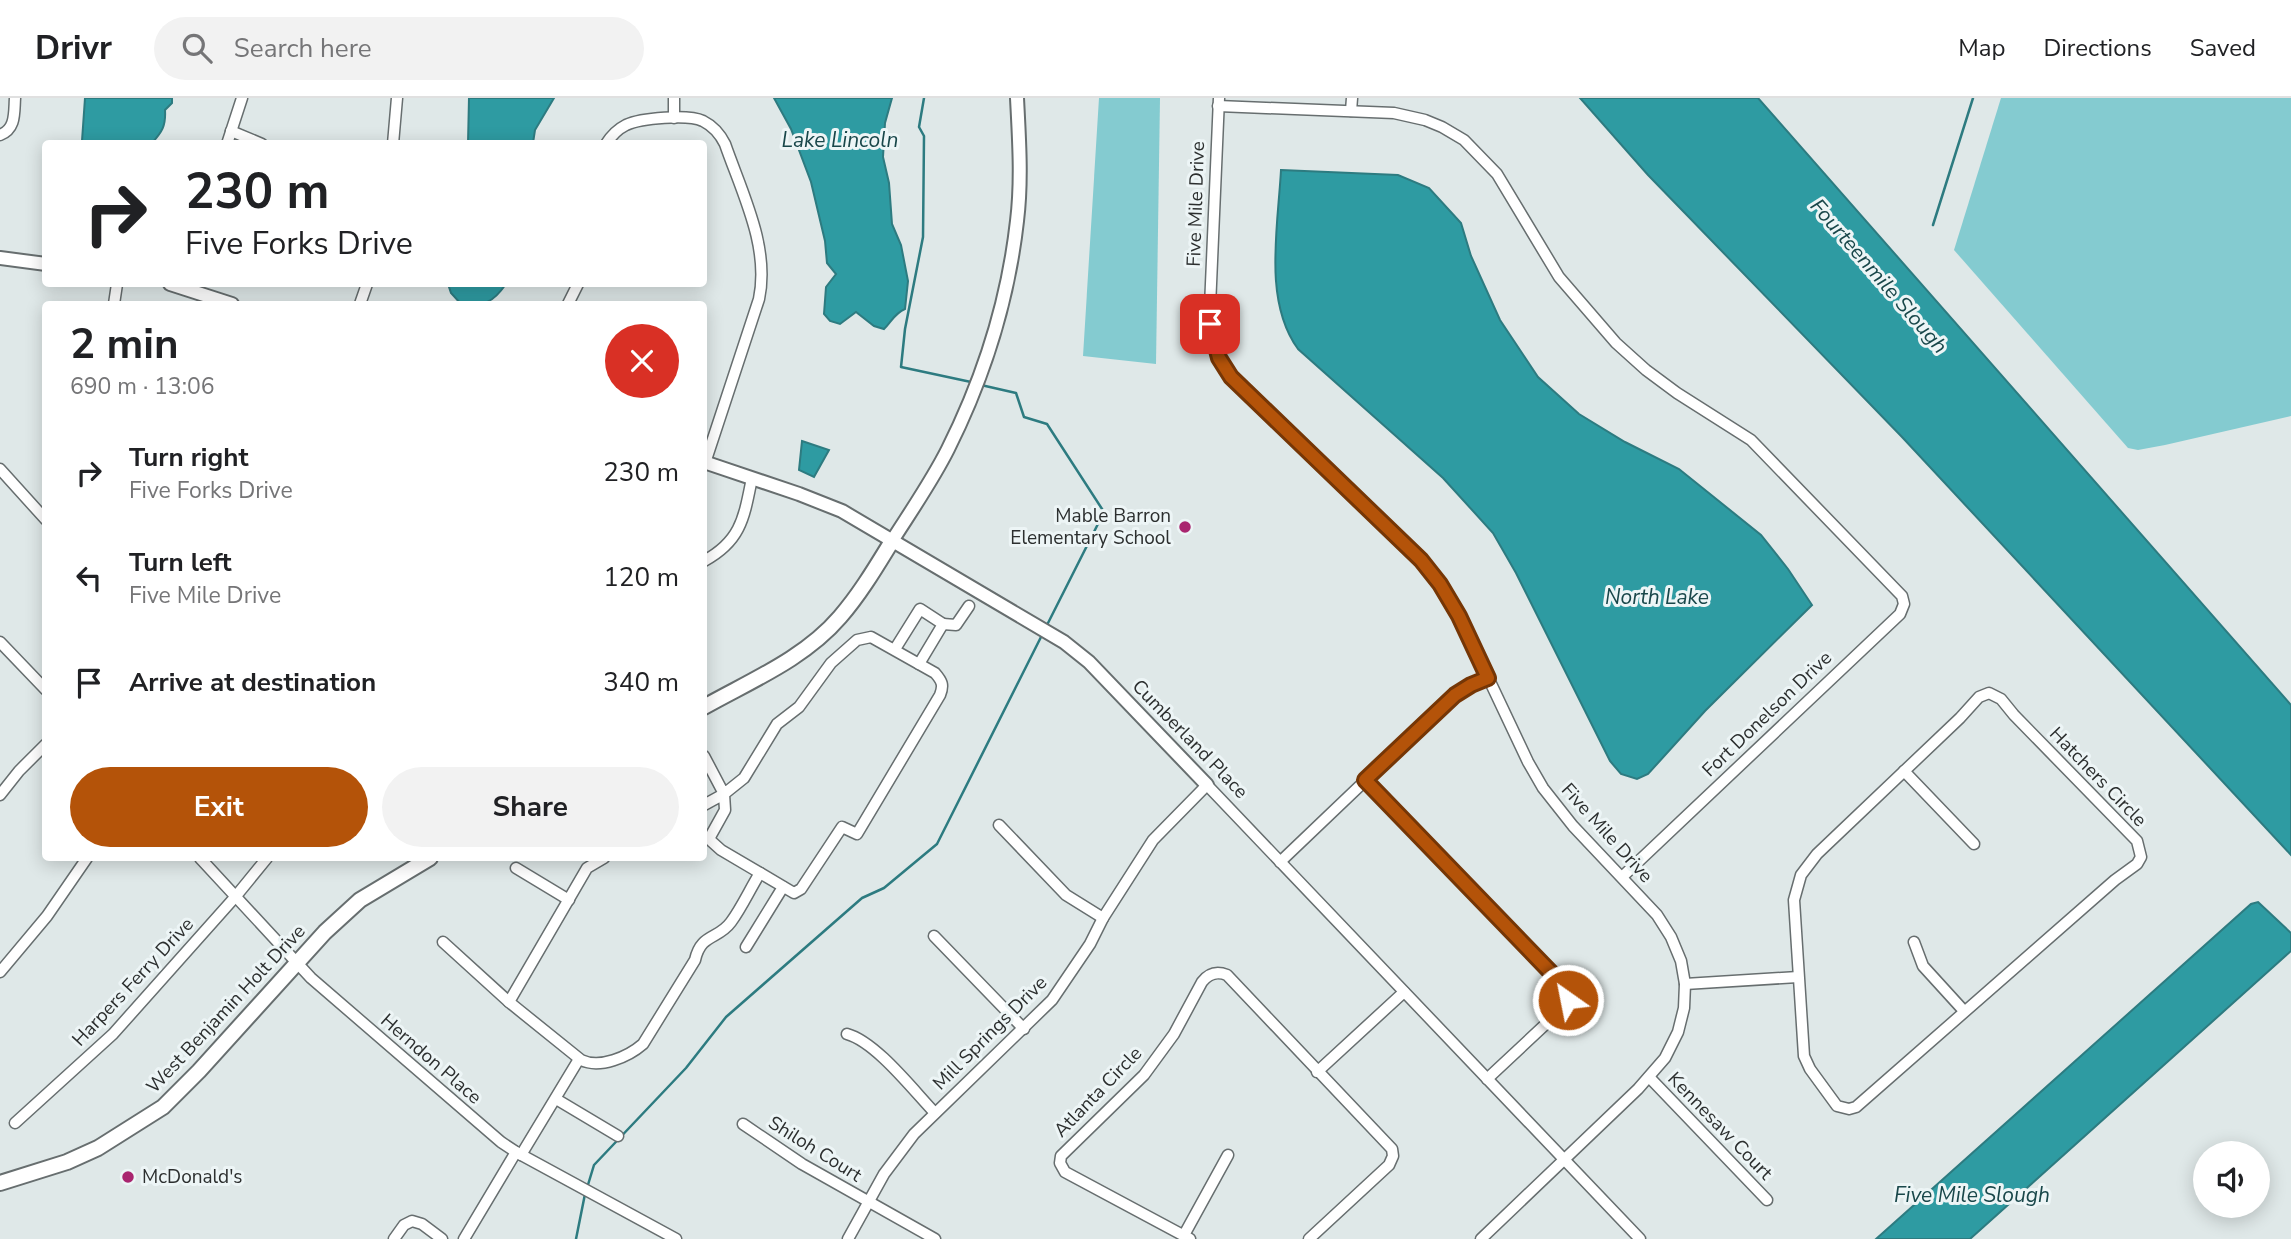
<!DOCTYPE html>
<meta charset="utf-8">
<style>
body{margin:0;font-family:"Nunito Sans",sans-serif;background:#f2f2f2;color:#202124;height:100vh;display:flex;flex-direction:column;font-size:26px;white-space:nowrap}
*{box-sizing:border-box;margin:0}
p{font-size:23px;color:#757577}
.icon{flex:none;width:38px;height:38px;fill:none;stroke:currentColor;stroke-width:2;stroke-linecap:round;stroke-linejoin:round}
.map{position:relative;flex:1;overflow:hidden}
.drawer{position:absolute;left:42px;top:203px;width:665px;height:560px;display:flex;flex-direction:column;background:#fff;border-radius:7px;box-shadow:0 4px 18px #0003}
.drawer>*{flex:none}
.banner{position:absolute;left:42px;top:42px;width:665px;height:147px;border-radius:7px;box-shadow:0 4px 18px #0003;background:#fff;color:#202124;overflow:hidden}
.controls{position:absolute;left:2193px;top:1043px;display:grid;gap:14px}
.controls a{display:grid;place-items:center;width:77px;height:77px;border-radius:50%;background:#fff;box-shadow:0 4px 18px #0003;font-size:35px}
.pin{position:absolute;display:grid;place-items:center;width:60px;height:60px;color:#fff;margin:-30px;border-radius:14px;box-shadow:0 4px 10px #0006}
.me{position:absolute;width:77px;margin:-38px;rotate:327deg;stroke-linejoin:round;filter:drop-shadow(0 0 5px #0008)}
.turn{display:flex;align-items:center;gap:24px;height:147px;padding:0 28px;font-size:32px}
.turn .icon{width:91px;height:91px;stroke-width:2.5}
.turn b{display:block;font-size:49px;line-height:60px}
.round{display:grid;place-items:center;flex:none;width:74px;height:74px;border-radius:37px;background:#f2f2f2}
.headline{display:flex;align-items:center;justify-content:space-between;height:119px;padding:0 28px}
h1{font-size:42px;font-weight:700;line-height:52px}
.cta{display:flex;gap:14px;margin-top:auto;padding:14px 28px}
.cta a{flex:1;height:80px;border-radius:42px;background:#b45309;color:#fff;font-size:28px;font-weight:700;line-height:80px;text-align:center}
.cta a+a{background:#f2f2f2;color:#202124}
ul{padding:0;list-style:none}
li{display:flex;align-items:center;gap:21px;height:105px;padding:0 28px}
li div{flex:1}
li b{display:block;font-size:26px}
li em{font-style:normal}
header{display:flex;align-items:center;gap:42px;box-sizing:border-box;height:98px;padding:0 35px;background:#fff;border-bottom:2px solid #e0e0e0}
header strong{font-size:33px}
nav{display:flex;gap:38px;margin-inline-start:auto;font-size:24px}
.search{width:490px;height:63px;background:#f2f2f2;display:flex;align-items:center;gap:18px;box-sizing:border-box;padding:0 24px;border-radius:38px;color:#757577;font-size:26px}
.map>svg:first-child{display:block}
.green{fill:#84cbd0}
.water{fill:#2e9ba2;stroke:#2d7b80;stroke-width:2}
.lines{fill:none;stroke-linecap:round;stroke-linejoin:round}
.stream{stroke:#2d7b80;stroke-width:2.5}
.minor-casing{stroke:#676e6f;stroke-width:13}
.tertiary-casing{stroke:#676e6f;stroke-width:16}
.secondary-casing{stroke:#676e6f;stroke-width:18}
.minor{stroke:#fff;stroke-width:10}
.tertiary{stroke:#fff;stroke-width:12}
.secondary{stroke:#fff;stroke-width:14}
.route-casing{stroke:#753606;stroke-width:18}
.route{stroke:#b45309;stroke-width:12}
.poi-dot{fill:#a9256f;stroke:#edf5f6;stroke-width:2.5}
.labels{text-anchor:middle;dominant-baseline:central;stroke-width:6;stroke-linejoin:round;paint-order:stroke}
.street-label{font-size:19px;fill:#2c2f2f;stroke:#edf5f6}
.poi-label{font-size:19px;fill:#2c2f2f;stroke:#edf5f6;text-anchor:end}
.water-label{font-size:21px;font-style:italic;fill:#19474a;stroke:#edf5f6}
</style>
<header>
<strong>Drivr</strong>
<div class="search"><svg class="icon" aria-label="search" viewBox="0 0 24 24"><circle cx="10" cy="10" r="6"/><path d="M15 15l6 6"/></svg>Search here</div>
<nav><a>Map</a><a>Directions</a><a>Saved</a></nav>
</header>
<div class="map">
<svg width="2291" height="1141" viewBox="0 0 2291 1141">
<rect width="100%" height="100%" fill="#dfe8e8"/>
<!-- green -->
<g class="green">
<polygon points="1099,0 1160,0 1156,266 1083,258"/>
<polygon points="2001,0 2291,0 2291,318 2165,347 2138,352 2128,350 1954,152"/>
</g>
<!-- water -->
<g class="water">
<path d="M85,0H172V5L165,12C166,28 162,34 152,45H85L82,43Z"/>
<polygon points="469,0 554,0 535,32 533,45 468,46"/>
<path d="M774,0H892L885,25L883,59L889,85L892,126L901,147L908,183L905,211C895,215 891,224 884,231L874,228L856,214L840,226L830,223L824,216L826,189L836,176L827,165L825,143L811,84L791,31Z"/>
<polygon points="1580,0 1758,0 2291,607 2291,757 1902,339 1648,77"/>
<path d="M1281,72L1398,77L1429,90L1461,125L1471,158L1500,222L1538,279L1579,316L1625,344L1679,371L1761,437L1788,471L1812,507L1705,613L1648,676L1637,681L1621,676L1610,663L1516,475L1493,435L1443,380L1298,251C1263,203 1278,129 1281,72Z"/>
<path d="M448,186H506C492,206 485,207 461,206L451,195Z"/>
<polygon points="802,343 829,352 814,379 799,372"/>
<polygon points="2258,804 2291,835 2291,853 1970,1141 1876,1141 2251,806"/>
</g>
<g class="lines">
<!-- stream -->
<g class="stream">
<polyline points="924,0 919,29 924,38 923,139 905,231 901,269 971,284"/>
<polyline points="1933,127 1973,0"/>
<polyline points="981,287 1016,295 1024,319 1047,326 1104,414 1046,529"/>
<polyline points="587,1090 594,1067 686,970 726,919 862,800 884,790 937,746 1043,535"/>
<polyline points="576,1141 585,1096"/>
</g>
<!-- minor casing -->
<g class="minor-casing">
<g id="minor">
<path d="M1219,0L1210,209C1210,236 1216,257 1231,279L1399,439L1440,486L1459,518L1528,664L1543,690L1573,728L1657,817L1671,839L1681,863L1685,886L1684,910L1678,934L1665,960L1638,991L1481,1141"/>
<polyline points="1218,8 1394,15 1425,22 1442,29 1464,42 1497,76 1559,179 1616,245 1646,272 1677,295 1751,342 1902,498 1904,506 1900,516 1622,779"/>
<polyline points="1351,13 1352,0"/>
<polyline points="674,20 674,0"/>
<polyline points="231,33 262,46"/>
<path d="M0,37C16,31 14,15 15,0"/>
<polyline points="227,46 242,0"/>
<polyline points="393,46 397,0"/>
<path d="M606,46C611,38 618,31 626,27C641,20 688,16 703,23C713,28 720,36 725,46C742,95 770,149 759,201L705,365"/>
<polyline points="114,206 117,186"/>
<polyline points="360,206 367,186"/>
<polyline points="568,206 578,186"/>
<polyline points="0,371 46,422"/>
<path d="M704,463C741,443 744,420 752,380"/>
<polyline points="943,526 956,527 969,508"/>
<polyline points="0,544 46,592"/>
<polyline points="895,551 920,511 943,526 919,566"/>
<polygon points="1989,595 2001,601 2014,617 2137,743 2141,759 2137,766 2115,782 1856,1009 1849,1011 1837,1008 1810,971 1804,958 1794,802 1801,777 1817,756 1960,620 1979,599"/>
<path d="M704,658L724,696L725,712L710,739L711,743L721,752L794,795L801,791L842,729L857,736L940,597C944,587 942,583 935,575L871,539L857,542L831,565L799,609L777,626L744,680L724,696L704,707"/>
<polyline points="1904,673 1974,746"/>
<polyline points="1365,682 1568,893 1568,902 1564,909 1487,981"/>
<polyline points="0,697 19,673 46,646"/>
<polyline points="999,727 1066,797 1103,820"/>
<polyline points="200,760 311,880 501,1044 516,1054 676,1141"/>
<path d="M604,760L587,770L509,904L581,962C600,971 628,959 643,946L695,862C701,835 718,842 731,824C742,809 750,791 760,775"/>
<polyline points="1280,764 1455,597 1471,587 1488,580"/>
<polyline points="516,770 569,802"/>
<polyline points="934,838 1024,931"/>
<polyline points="443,844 509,904"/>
<polyline points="1914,844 1923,868 1964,913"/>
<polyline points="746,849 783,789"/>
<polyline points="0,874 47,818 87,760"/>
<polyline points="1685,886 1798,879"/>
<path d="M847,936C876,944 913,992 935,1015"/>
<polyline points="1317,974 1404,894"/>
<polyline points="1649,979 1767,1102"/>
<polyline points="556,1001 618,1038"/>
<polyline points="15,1025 113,936 236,798 267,760"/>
<polyline points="743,1026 802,1066 935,1141"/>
<polyline points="521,1057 579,961"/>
<polyline points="1184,1137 1228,1057"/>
<polyline points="394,1141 404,1127 412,1123 422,1126 442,1141"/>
<polyline points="464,1141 516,1054"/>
<polyline points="848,1141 884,1076 914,1036 1052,902 1090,846 1103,820 1153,742 1207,687 1640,1141"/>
<path d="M1190,1141L1065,1074L1060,1065L1061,1058L1144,977L1174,936L1202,884C1209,875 1217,873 1227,877L1392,1051L1393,1058L1389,1067L1309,1141"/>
</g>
</g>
<!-- tertiary casing -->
<g class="tertiary-casing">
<g id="tertiary">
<polyline points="0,160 46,166"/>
<polyline points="170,186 232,206"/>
<polyline points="704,364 799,396 842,413 1064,544 1089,564 1207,687"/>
<path d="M892,443C911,413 932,383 948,351C984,279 1008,203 1017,123C1022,82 1019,40 1017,0"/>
</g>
</g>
<!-- secondary casing -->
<g class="secondary-casing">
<g id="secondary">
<path d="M704,609C750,583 804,561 840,519C860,496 876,469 892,443"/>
<polyline points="0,1085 67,1064 98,1050 163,1009 199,973 325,834 360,802 430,760"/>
</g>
</g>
<!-- minor -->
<use href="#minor" class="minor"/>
<!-- tertiary -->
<use href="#tertiary" class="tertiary"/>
<!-- secondary -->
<use href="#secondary" class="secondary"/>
</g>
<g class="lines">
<!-- route casing -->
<g class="route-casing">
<polyline id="route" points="1210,226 1219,260 1231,279 1421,462 1440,486 1459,518 1488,580 1471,587 1455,597 1365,682 1564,888 1568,893 1568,902"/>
</g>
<!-- route -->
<use href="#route" class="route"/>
</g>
<!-- markers -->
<g class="poi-dot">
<circle cx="1185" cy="429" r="7"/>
<circle cx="128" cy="1079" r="7"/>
</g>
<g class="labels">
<!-- street labels -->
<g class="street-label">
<text transform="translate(1196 106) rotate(-88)">Five Mile Drive</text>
<text transform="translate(1767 616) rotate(-44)">Fort Donelson Drive</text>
<text transform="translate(1190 641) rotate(46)">Cumberland Place</text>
<text transform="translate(2098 679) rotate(46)">Hatchers Circle</text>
<text transform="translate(1607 735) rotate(48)">Five Mile Drive</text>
<text transform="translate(133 884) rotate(-47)">Harpers Ferry Drive</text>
<text transform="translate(226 911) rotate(-47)">West Benjamin Holt Drive</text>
<text transform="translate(990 935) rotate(-45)">Mill Springs Drive</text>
<text transform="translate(431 961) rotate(41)">Herndon Place</text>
<text transform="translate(1098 994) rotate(-46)">Atlanta Circle</text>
<text transform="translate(1720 1028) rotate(46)">Kennesaw Court</text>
<text transform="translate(815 1051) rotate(32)">Shiloh Court</text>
</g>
<!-- poi labels -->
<g class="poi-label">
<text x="1171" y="418">Mable Barron<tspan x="1171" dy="22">Elementary School</tspan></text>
<text x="142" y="1079" text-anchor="start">McDonald's</text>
</g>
<!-- water labels -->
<g class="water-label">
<text x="840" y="42">Lake Lincoln</text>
<text transform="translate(1879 178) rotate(49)">Fourteenmile Slough</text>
<text x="1657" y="499">North Lake</text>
<text x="1972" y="1097">Five Mile Slough</text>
</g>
</g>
</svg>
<div class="controls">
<a><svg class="icon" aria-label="sound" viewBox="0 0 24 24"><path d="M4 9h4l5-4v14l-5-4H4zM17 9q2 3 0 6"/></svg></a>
</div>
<div class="pin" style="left:1210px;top:226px;background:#d93025"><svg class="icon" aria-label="arrive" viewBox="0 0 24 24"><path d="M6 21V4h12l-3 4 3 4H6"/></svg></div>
<svg class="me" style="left:1568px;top:902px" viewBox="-20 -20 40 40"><circle r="17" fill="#b45309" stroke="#fff" stroke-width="3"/><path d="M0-11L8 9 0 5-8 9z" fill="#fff"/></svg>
<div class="banner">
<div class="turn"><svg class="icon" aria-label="right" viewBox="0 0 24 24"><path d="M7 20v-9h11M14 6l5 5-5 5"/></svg><div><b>230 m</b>Five Forks Drive</div></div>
</div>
<section class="drawer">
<div class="headline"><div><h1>2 min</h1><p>690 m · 13:06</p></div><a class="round" style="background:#d93025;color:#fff"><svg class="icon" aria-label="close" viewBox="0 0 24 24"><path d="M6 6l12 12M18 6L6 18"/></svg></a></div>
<ul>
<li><svg class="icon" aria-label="right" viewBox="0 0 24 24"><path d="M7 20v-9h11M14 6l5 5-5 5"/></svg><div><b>Turn right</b><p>Five Forks Drive</p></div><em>230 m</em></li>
<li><svg class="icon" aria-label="left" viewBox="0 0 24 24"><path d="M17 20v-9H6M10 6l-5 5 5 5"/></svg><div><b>Turn left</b><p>Five Mile Drive</p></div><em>120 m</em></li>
<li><svg class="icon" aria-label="arrive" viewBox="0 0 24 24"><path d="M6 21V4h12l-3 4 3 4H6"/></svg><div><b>Arrive at destination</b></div><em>340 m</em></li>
</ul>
<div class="cta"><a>Exit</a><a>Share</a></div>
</section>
</div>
